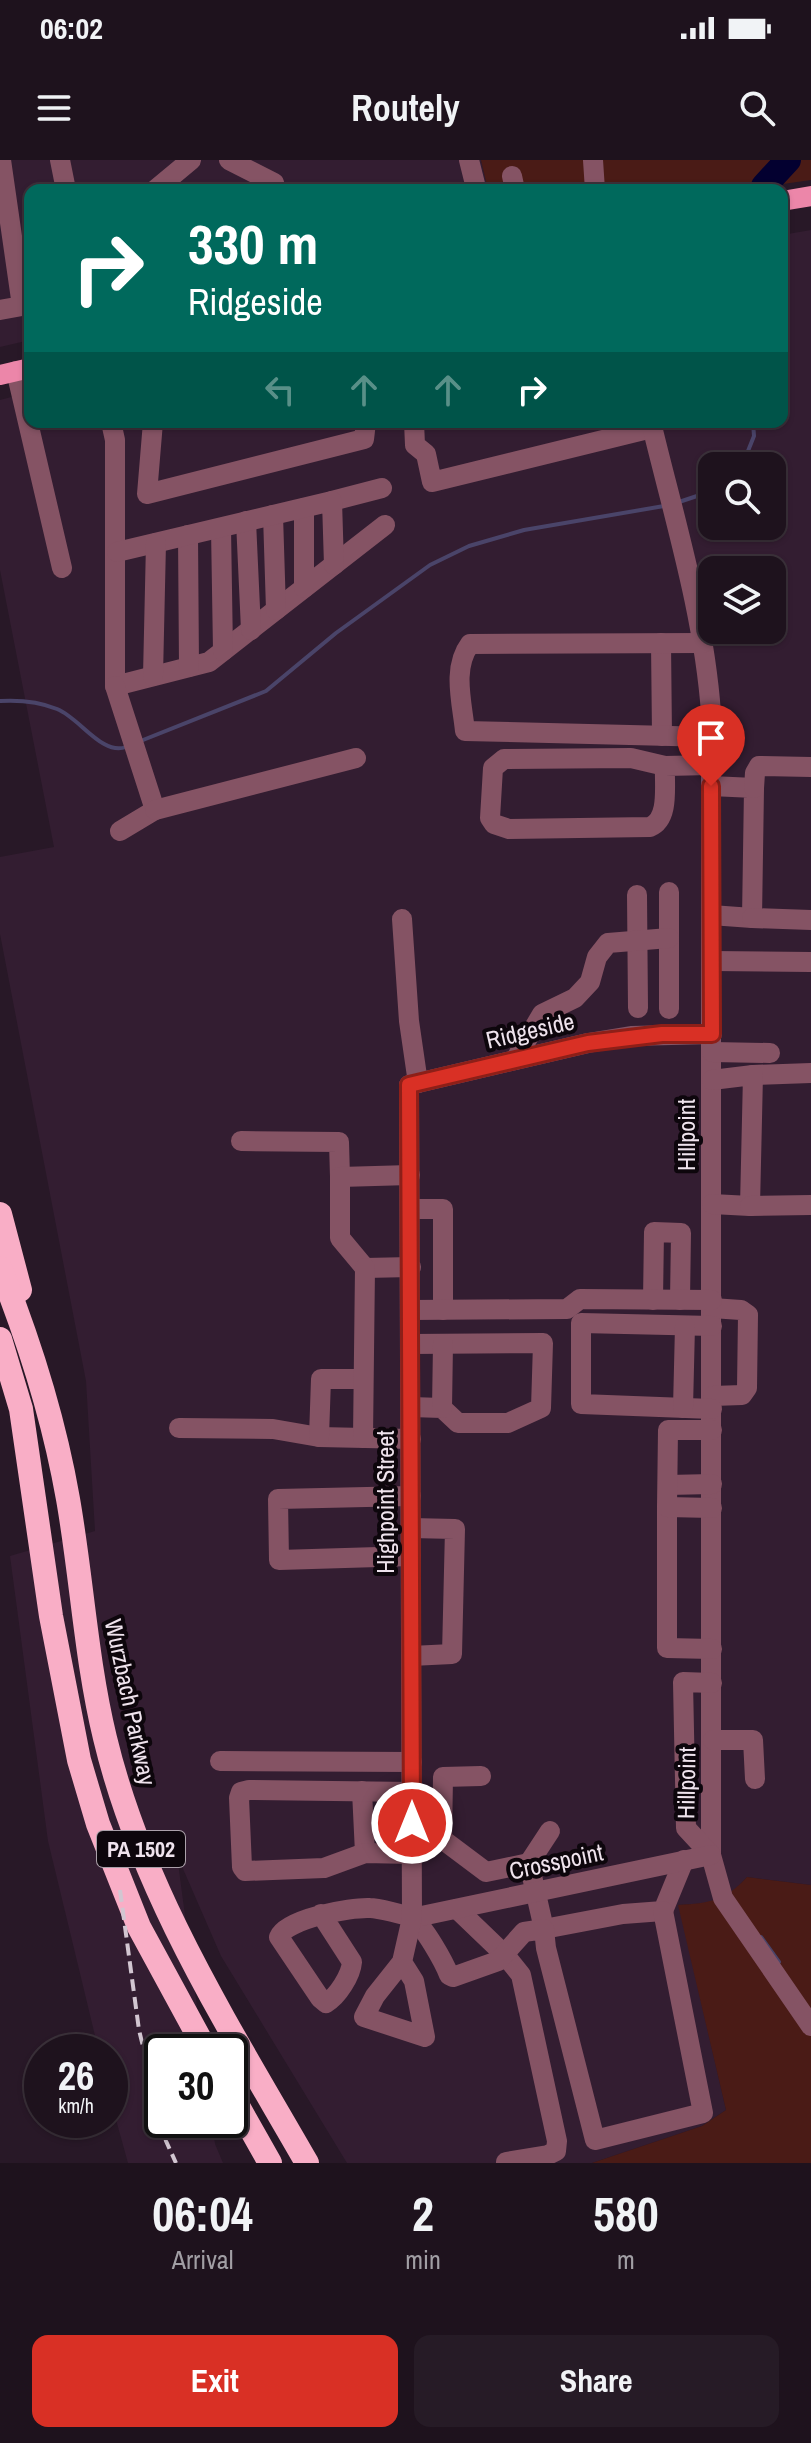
<!DOCTYPE html>
<style>
body{margin:0;font-family:"Archivo Narrow",sans-serif;background:#261b26;color:#f1f3f6;height:100vh;display:flex;flex-direction:column;font-size:30px;white-space:nowrap}
*{box-sizing:border-box;margin:0}
p{font-size:26px;color:#a19ea4}
.icon{flex:none;width:44px;height:44px;fill:none;stroke:currentColor;stroke-width:2;stroke-linecap:round;stroke-linejoin:round}
.map{position:relative;height:2003px;overflow:hidden}
.panel{display:flex;flex-direction:column;background:#1e121d;flex:1}
.panel>*{flex:none}
.banner{position:absolute;left:24px;top:24px;width:764px;height:244px;border-radius:16px;box-shadow:0 2px 6px #0004,0 0 0 2px #3c323b;background:#00695c;color:#fff;overflow:hidden}
.fabs{position:absolute;left:698px;top:292px;display:grid;gap:16px}
.fabs a{display:grid;place-items:center;width:88px;height:88px;border-radius:16px;background:#1e121d;box-shadow:0 2px 6px #0004,0 0 0 2px #3c323b;font-size:40px}
.speed{position:absolute;left:24px;top:1874px;display:flex;gap:16px;font-size:40px;font-weight:700;text-align:center}
.speed>*{display:grid;place-content:center;width:104px;height:104px;border-radius:50%;background:#1e121d;box-shadow:0 2px 6px #0004,0 0 0 2px #3c323b;line-height:1}
.speed small{font-size:20px;font-weight:400}
.speed .limit{border:4px solid #111;border-radius:12px;background:#fff;color:#111}
.pin{position:absolute;display:grid;place-items:center;width:68px;height:68px;color:#fff;margin:-82px -34px;border-radius:50% 50% 50% 0;rotate:-45deg;box-shadow:0 0 8px #0007}
.pin .icon{rotate:45deg}
.me{position:absolute;width:88px;margin:-44px;rotate:0deg;stroke-linejoin:round;filter:drop-shadow(0 0 6px #0008)}
.turn{display:flex;align-items:center;gap:28px;height:168px;padding:0 32px;font-size:36px}
.turn .icon{width:104px;height:104px;stroke-width:2.5}
.turn b{display:block;font-size:56px;line-height:68px}
.lanes{display:flex;align-items:center;height:76px;padding:0 32px;background:#0003;justify-content:center;gap:40px;direction:ltr}
.lanes .off{opacity:.35}
.eta{display:flex;justify-content:space-evenly;align-items:center;height:136px;text-align:center}
.eta b{font-size:48px;font-weight:700;line-height:56px}
.primary-button{display:flex;gap:16px;margin-top:auto;padding:16px 32px}
.primary-button a{flex:1;height:92px;border-radius:16px;background:#d93025;color:#fff;font-size:32px;font-weight:700;line-height:92px;text-align:center}
.primary-button a+a{background:#261b26;color:#f1f3f6}
.status{display:flex;justify-content:space-between;align-items:center;height:56px;padding:0 40px;background:#1e121d;direction:ltr}
.status svg{height:22px;fill:currentColor}
header{display:flex;justify-content:space-between;align-items:center;height:104px;padding:0 32px;background:#1e121d;font-size:36px;font-weight:700}
.map>svg:first-child{display:block}
.built{fill:#331d31;fill-rule:evenodd}
.green{fill:#4a1b16}
.lines{fill:none;stroke-linecap:round;stroke-linejoin:round}
.stream{stroke:#4a4469;stroke-width:4}
.river{stroke:#030030;stroke-width:26}
.minor{stroke:#855364;stroke-width:20}
.major{stroke:#ec86a9;stroke-width:20}
.highway{stroke:#f9aec6;stroke-width:24}
.rail{stroke:#d2c6d1;stroke-width:4;stroke-dasharray:12 6;stroke-linecap:butt}
.route-casing{stroke:#8d1f18;stroke-width:20}
.route{stroke:#d93025;stroke-width:14}
.labels{text-anchor:middle;dominant-baseline:central;stroke-width:8;stroke-linejoin:round;paint-order:stroke}
.shield{fill:#0d060c;stroke:#aba1aa;stroke-width:2}
.shield-label{font-size:22px;font-weight:bold;fill:#efe3ed}
.street-label{font-size:24px;fill:#efe3ed;stroke:#0d060c}
</style>
<div class="status"><b>06:02</b><svg viewBox="0 0 49 12"><path d="M0 12V9h3v3zM5 12V6h3v6zM10 12V3h3v9zM15 12V0h3v12zM26 1h20v11H26zM47 4h2v5h-2z"/></svg></div>
<header><svg class="icon" aria-label="menu" viewBox="0 0 24 24"><path d="M4 6h16M4 12h16M4 18h16"/></svg>Routely<svg class="icon" aria-label="search" viewBox="0 0 24 24"><circle cx="10" cy="10" r="6"/><path d="M15 15l6 6"/></svg></header>
<div class="map">
<svg width="811" height="2003" viewBox="0 0 811 2003">
<rect width="100%" height="100%" fill="#281827"/>
<!-- built -->
<g class="built">
<polygon points="0,0 481,0 488,30 30,30 30,180 0,187"/>
<path d="M811,70V1725L747,1717L733,1732L709,1743L679,1745L726,1950L702,1966L592,2003H347L221,1796L177,1695L203,1892H162V1960H212L215,1984L223,2003H128L110,1938V1892H99L48,1681L10,1396L95,1371L86,1221L0,774V697L54,687L0,410V240L30,232V262H782V75ZM712,306H772V366H712ZM712,410H772V470H712Z"/>
</g>
<!-- green -->
<g class="green">
<polygon points="481,0 811,0 811,20 742,30 488,30"/>
<path d="M747,1717L811,1725V2003H592L702,1966L726,1950L678,1745C710,1743 725,1741 747,1717Z"/>
</g>
<g class="lines">
<!-- stream -->
<g class="stream">
<polyline points="742,306 754,276 753,262"/>
<polyline points="676,343 712,331"/>
<path d="M0,541C18,540 40,542 57,549C80,558 102,596 126,587"/>
<polyline points="138,582 266,531 336,473 430,405 469,386 524,370 664,346"/>
<polyline points="761,1777 779,1802"/>
</g>
<!-- river -->
<polyline class="river" points="764,26 788,0"/>
<!-- minor -->
<g class="minor">
<polyline points="60,0 66,30"/>
<polyline points="229,0 274,23 276,30"/>
<polyline points="469,0 476,28 470,30"/>
<polyline points="593,0 595,30"/>
<polyline points="512,16 515,30"/>
<polyline points="155,30 191,0"/>
<polyline points="0,150 22,146 1,0"/>
<polyline points="16,211 62,408"/>
<polyline points="111,262 115,280 115,526 209,502 385,365"/>
<polyline points="153,262 147,334 364,279 366,262"/>
<polyline points="414,262 415,285 426,294 432,322 652,268"/>
<path d="M651,262C674,358 704,454 711,553V1695"/>
<polyline points="332,341 382,328"/>
<polyline points="304,348 304,428"/>
<polyline points="273,355 276,450"/>
<polyline points="246,361 251,470"/>
<polyline points="221,368 223,491"/>
<polyline points="188,375 189,507"/>
<polyline points="117,392 332,341 334,405"/>
<polyline points="661,483 662,576"/>
<path d="M703,483L470,484C452,508 462,542 465,571L711,577"/>
<polyline points="153,516 156,383"/>
<polyline points="115,526 155,650 120,671"/>
<path d="M665,606C664,625 670,659 650,667L509,669L494,664L490,658L493,608L504,599L631,598L665,606L711,605"/>
<polyline points="711,626 754,628 752,758 711,755"/>
<polyline points="754,628 755,613 759,606 811,607"/>
<polyline points="155,650 356,598"/>
<polyline points="669,732 669,849"/>
<polyline points="637,735 638,848"/>
<polyline points="752,758 811,760"/>
<polyline points="402,759 409,861 418,923"/>
<polyline points="712,801 811,802"/>
<polyline points="712,892 770,893"/>
<polyline points="515,900 542,854 575,838 590,822 597,797 608,783 669,778"/>
<polyline points="753,915 811,913"/>
<polyline points="241,981 339,982 340,1017"/>
<polyline points="410,1015 340,1017 340,1078 365,1108 411,1107"/>
<polyline points="712,1044 750,1046 753,915 712,920"/>
<polyline points="750,1046 811,1045"/>
<polyline points="410,1049 443,1049 443,1150"/>
<polyline points="653,1140 654,1072 681,1073 680,1140"/>
<polyline points="712,1148 741,1150 748,1155 747,1228 742,1235 713,1236"/>
<polyline points="411,1150 567,1149 580,1139 712,1140"/>
<polyline points="712,1166 581,1163 581,1244 712,1249"/>
<polyline points="411,1247 442,1248 458,1263 508,1263 541,1248 543,1183 411,1184"/>
<polyline points="442,1248 443,1184"/>
<polyline points="683,1248 685,1166"/>
<polyline points="179,1268 273,1269 319,1277 411,1279"/>
<polyline points="319,1277 321,1219 363,1219"/>
<polyline points="363,1278 365,1108"/>
<polyline points="668,1325 712,1324"/>
<polyline points="411,1336 278,1339 279,1400 411,1396"/>
<polyline points="667,1347 667,1488 712,1489"/>
<polyline points="712,1348 667,1347 668,1270 712,1270"/>
<polyline points="411,1368 455,1369 452,1494 411,1496"/>
<polyline points="712,1523 683,1522 686,1668 711,1695 723,1738 811,1866"/>
<polyline points="713,1580 753,1580 755,1619"/>
<polyline points="220,1601 412,1602"/>
<polyline points="481,1616 443,1617 442,1679 486,1712 529,1703"/>
<polyline points="362,1631 365,1693"/>
<polyline points="412,1632 249,1630 241,1632 239,1638 242,1707 245,1711 324,1708 365,1693 412,1694"/>
<polyline points="550,1671 529,1703 544,1769 623,1754 663,1751 684,1700"/>
<polyline points="457,1749 505,1795 521,1815 557,1981 556,1991 548,1995 506,2002"/>
<path d="M321,1754L352,1802C351,1815 338,1836 326,1843L320,1838L279,1777C286,1759 350,1747 370,1748C377,1748 407,1755 412,1758C424,1766 444,1802 449,1815L453,1817L498,1801L524,1772L544,1769L546,1788L595,1980L703,1953L663,1751"/>
<polyline points="412,1758 711,1695"/>
<polyline points="402,1802 414,1821 425,1877 364,1857 375,1836 402,1802 412,1758 409,925 588,883 631,876 712,874"/>
</g>
<!-- major -->
<g class="major">
<polyline points="782,41 811,36"/>
<polyline points="0,215 30,208"/>
</g>
<!-- highway -->
<g class="highway">
<polyline points="0,1054 20,1130"/>
<path d="M0,1108C30,1183 54,1259 68,1339C82,1419 86,1500 105,1578C142,1732 229,1867 307,2003"/>
<polyline points="0,1179 21,1249 51,1456 79,1600 98,1664 139,1767 207,1892"/>
<polyline points="230,1932 270,2003"/>
</g>
<!-- rail -->
<polyline class="rail" points="120,1730 139,1870 166,1981 176,2003"/>
</g>
<g class="lines">
<!-- route casing -->
<g class="route-casing">
<polyline id="route" points="412,1663 409,925 588,883 662,874 712,874 711,626"/>
</g>
<!-- route -->
<use href="#route" class="route"/>
</g>
<g class="labels">
<!-- shield labels -->
<rect class="shield" x="97" y="1671" width="88" height="36" rx="6"/>
<g class="shield-label">
<text x="141" y="1689">PA 1502</text>
</g>
<!-- street labels -->
<g class="street-label">
<text transform="translate(530 870) rotate(-13)">Ridgeside</text>
<text transform="translate(686 975) rotate(-90)">Hillpoint</text>
<text transform="translate(385 1342) rotate(-90)">Highpoint Street</text>
<text transform="translate(131 1542) rotate(78)">Wurzbach Parkway</text>
<text transform="translate(686 1623) rotate(-89)">Hillpoint</text>
<text transform="translate(556 1701) rotate(-12)">Crosspoint</text>
</g>
</g>
</svg>
<div class="fabs">
<a><svg class="icon" aria-label="search" viewBox="0 0 24 24"><circle cx="10" cy="10" r="6"/><path d="M15 15l6 6"/></svg></a>
<a><svg class="icon" aria-label="layers" viewBox="0 0 24 24"><path d="M12 4l9 5-9 5-9-5zM3 14l9 5 9-5"/></svg></a>
</div>
<div class="speed"><div>26<small>km/h</small></div><div class="limit">30</div></div>
<div class="pin" style="left:711px;top:626px;background:#d93025"><svg class="icon" aria-label="arrive" viewBox="0 0 24 24"><path d="M6 21V4h12l-3 4 3 4H6"/></svg></div>
<svg class="me" style="left:412px;top:1663px" viewBox="-20 -20 40 40"><circle r="17" fill="#d93025" stroke="#fff" stroke-width="3"/><path d="M0-11L8 9 0 5-8 9z" fill="#fff"/></svg>
<div class="banner">
<div class="turn"><svg class="icon" aria-label="right" viewBox="0 0 24 24"><path d="M7 20v-9h11M14 6l5 5-5 5"/></svg><div><b>330 m</b>Ridgeside</div></div>
<div class="lanes"><svg class="icon off" aria-label="left" viewBox="0 0 24 24"><path d="M17 20v-9H6M10 6l-5 5 5 5"/></svg><svg class="icon off" aria-label="ahead" viewBox="0 0 24 24"><path d="M12 20V5M6 11l6-6 6 6"/></svg><svg class="icon off" aria-label="ahead" viewBox="0 0 24 24"><path d="M12 20V5M6 11l6-6 6 6"/></svg><svg class="icon" aria-label="right" viewBox="0 0 24 24"><path d="M7 20v-9h11M14 6l5 5-5 5"/></svg></div>
</div>
</div>
<section class="panel">
<div class="eta">
<div><b>06:04</b><p>Arrival</p></div>
<div><b>2</b><p>min</p></div>
<div><b>580</b><p>m</p></div>
</div>
<div class="primary-button"><a>Exit</a><a>Share</a></div>
</section>
